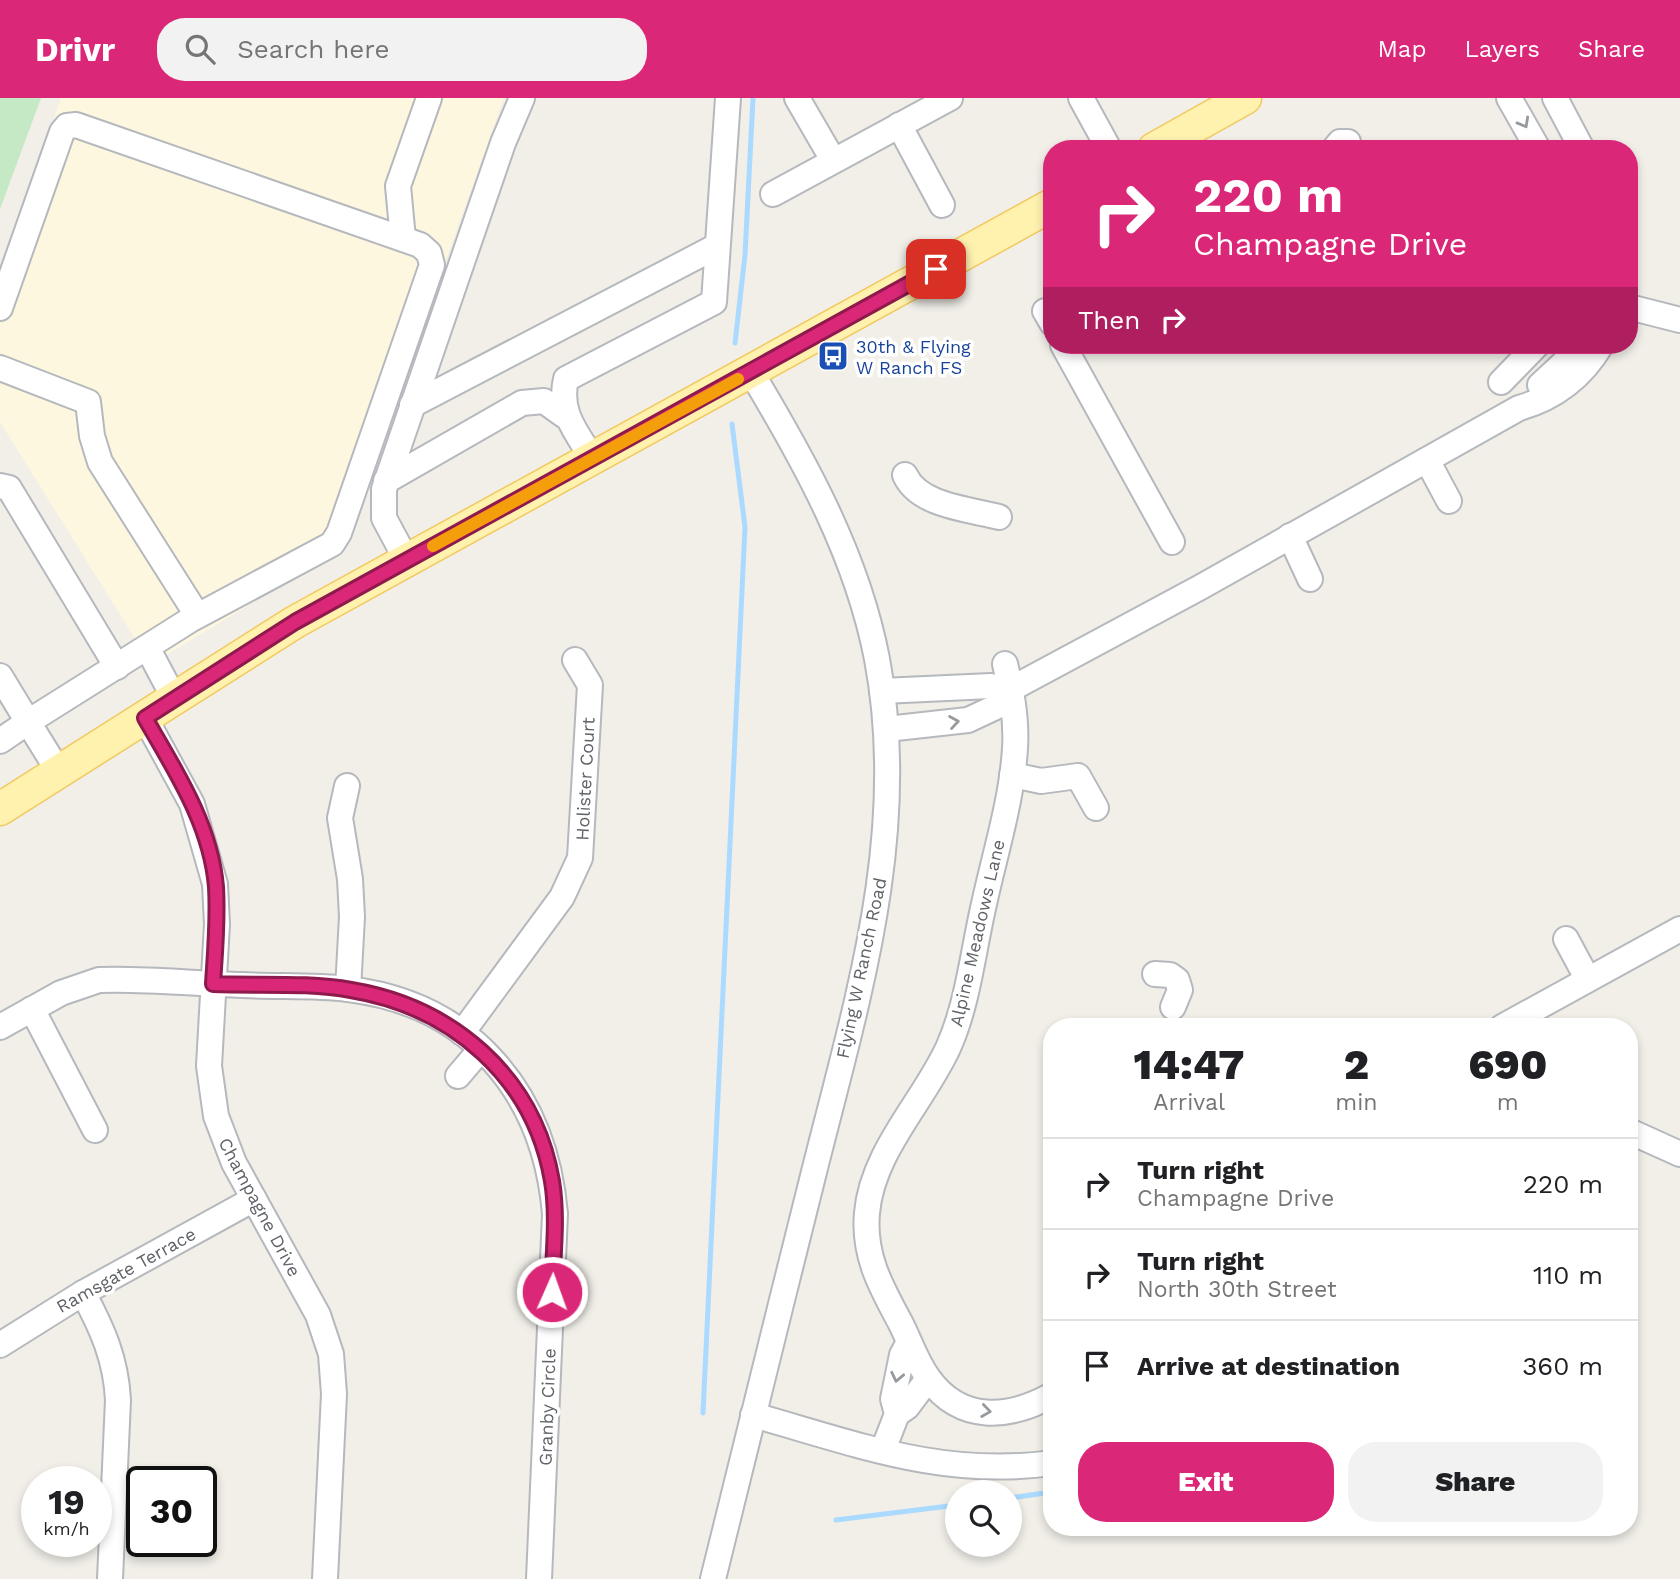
<!DOCTYPE html>
<style>
body{margin:0;font-family:"Work Sans",sans-serif;background:#f2f2f2;color:#202124;height:100vh;display:flex;flex-direction:column;font-size:26px;white-space:nowrap}
*{box-sizing:border-box;margin:0}
p{font-size:23px;color:#757577}
.icon{flex:none;width:38px;height:38px;fill:none;stroke:currentColor;stroke-width:2;stroke-linecap:round;stroke-linejoin:round}
.map{position:relative;flex:1;overflow:hidden}
.side{position:absolute;left:1043px;top:920px;width:595px;height:518px;display:flex;flex-direction:column;background:#fff;border-radius:28px;box-shadow:0 4px 10px #0003}
.side>*{flex:none}
.banner{position:absolute;left:1043px;top:42px;width:595px;height:214px;border-radius:28px;box-shadow:0 4px 10px #0003;background:#db2777;color:#fff;overflow:hidden}
.buttons{position:absolute;left:945px;top:1382px;display:grid;gap:14px}
.buttons a{display:grid;place-items:center;width:77px;height:77px;border-radius:50%;background:#fff;box-shadow:0 4px 10px #0003;font-size:35px}
.speed{position:absolute;left:21px;top:1368px;display:flex;gap:14px;font-size:35px;font-weight:700;text-align:center}
.speed>*{display:grid;place-content:center;width:91px;height:91px;border-radius:50%;background:#fff;box-shadow:0 4px 10px #0003;line-height:1}
.speed small{font-size:18px;font-weight:400}
.speed .limit{border:4px solid #111;border-radius:10px;background:#fff;color:#111}
.pin{position:absolute;display:grid;place-items:center;width:60px;height:60px;color:#fff;margin:-30px;border-radius:14px;box-shadow:0 4px 10px #0006}
.me{position:absolute;width:77px;margin:-38px;rotate:2deg;stroke-linejoin:round;filter:drop-shadow(0 0 5px #0008)}
.turn{display:flex;align-items:center;gap:24px;height:147px;padding:0 35px;font-size:32px}
.turn .icon{width:91px;height:91px;stroke-width:2.5}
.turn b{display:block;font-size:49px;line-height:60px}
.then{display:flex;align-items:center;height:66px;padding:0 35px;background:#0003;gap:14px;font-size:26px}
.eta{display:flex;justify-content:space-evenly;align-items:center;height:119px;text-align:center}
.eta b{font-size:42px;font-weight:800;line-height:49px}
.cta{display:flex;gap:14px;margin-top:auto;padding:14px 35px}
.cta a{flex:1;height:80px;border-radius:28px;background:#db2777;color:#fff;font-size:28px;font-weight:800;line-height:80px;text-align:center}
.cta a+a{background:#f2f2f2;color:#202124}
ul{padding:0;list-style:none}
li{display:flex;align-items:center;gap:21px;height:91px;padding:0 35px;border-top:2px solid #e0e0e0}
li div{flex:1}
li b{display:block;font-size:26px}
li em{font-style:normal}
header{display:flex;align-items:center;gap:42px;box-sizing:border-box;height:98px;padding:0 35px;background:#db2777;color:#fff}
header strong{font-size:33px}
nav{display:flex;gap:38px;margin-inline-start:auto;font-size:24px}
.search{width:490px;height:63px;background:#f2f2f2;display:flex;align-items:center;gap:18px;box-sizing:border-box;padding:0 24px;border-radius:28px;color:#757577;font-size:26px}
.map>svg:first-child{display:block}
.commercial{fill:#fef7e0}
.green{fill:#c5e8c5}
.lines{fill:none;stroke-linecap:round;stroke-linejoin:round}
.stream{stroke:#aadaff;stroke-width:5}
.minor-casing{stroke:#b5b8bc;stroke-width:28}
.major-casing{stroke:#f2c960;stroke-width:35}
.minor{stroke:#fff;stroke-width:24}
.major{stroke:#fff2af;stroke-width:32}
.oneway{stroke:#979a9d}
.route-casing{stroke:#8e194d;stroke-width:18}
.route{stroke:#db2777;stroke-width:12}
.slow{stroke:#f59e0b;stroke-width:12}
.labels{text-anchor:middle;dominant-baseline:central;stroke-width:7;stroke-linejoin:round;paint-order:stroke}
.transit-label{font-size:18px;fill:#164399;stroke:#fff;text-anchor:start}
.street-label{font-size:18px;fill:#5f6368;stroke:#fff}
</style>
<header>
<strong>Drivr</strong>
<div class="search"><svg class="icon" aria-label="search" viewBox="0 0 24 24"><circle cx="10" cy="10" r="6"/><path d="M15 15l6 6"/></svg>Search here</div>
<nav><a>Map</a><a>Layers</a><a>Share</a></nav>
</header>
<div class="map">
<svg width="1680" height="1481" viewBox="0 0 1680 1481">
<rect width="100%" height="100%" fill="#f1efe8"/>
<!-- commercial -->
<polygon class="commercial" points="61,0 504,0 342,451 151,566 0,324 0,182"/>
<!-- green -->
<polygon class="green" points="0,0 41,0 0,111"/>
<g class="lines">
<!-- stream -->
<g class="stream">
<polyline points="735,245 745,157 753,0"/>
<polyline points="703,1315 745,429 732,326"/>
<polyline points="1010,1400 1052,1394"/>
<polyline points="836,1422 957,1407"/>
</g>
<!-- minor casing -->
<g class="minor-casing">
<g id="minor">
<polyline points="797,0 833,62"/>
<polyline points="1081,0 1109,51"/>
<polyline points="1509,0 1538,51"/>
<polyline points="1555,0 1582,51"/>
<polyline points="899,27 942,107"/>
<polyline points="1334,51 1340,44 1348,44"/>
<polyline points="773,96 950,0"/>
<polyline points="403,141 398,88 429,0"/>
<polyline points="1629,209 1680,222"/>
<polyline points="0,210 62,34 67,28 76,27 420,147 429,155 432,167 339,435 332,446 190,522 28,624 59,674"/>
<polyline points="1045,213 1052,225"/>
<polyline points="1063,247 1172,444"/>
<polyline points="0,270 88,304 92,338 100,364 197,517"/>
<polyline points="1501,284 1537,247"/>
<polyline points="1540,287 1568,261 1577,247"/>
<polyline points="412,307 717,148"/>
<path d="M593,361C576,334 558,314 566,281L714,204L728,0"/>
<polyline points="1427,362 1449,403"/>
<path d="M905,377C919,408 969,411 999,419"/>
<polyline points="386,383 522,305 544,303 565,318"/>
<polyline points="0,388 9,390 117,569"/>
<polyline points="1290,438 1310,481"/>
<polyline points="407,463 384,420 384,391 503,45 522,0"/>
<polyline points="148,551 174,600"/>
<path d="M1005,566C1012,594 1017,621 1015,650C1012,702 995,755 984,806C973,853 968,906 948,950C923,1004 872,1054 867,1115C863,1157 881,1189 900,1224C910,1243 916,1264 929,1281C961,1325 1009,1321 1052,1297"/>
<polyline points="0,578 28,624 0,643"/>
<polyline points="882,593 991,588 1011,591"/>
<polyline points="145,620 192,706 215,786 217,826 209,968 216,1018 234,1065 318,1217 331,1256 334,1296 325,1481"/>
<path d="M887,631L968,622L998,608L1011,591L1199,490L1519,310C1554,300 1582,279 1601,247"/>
<polyline points="1012,677 1041,683 1078,678 1096,710"/>
<polyline points="347,688 340,720 350,781 352,819 348,891"/>
<polyline points="1566,841 1587,880"/>
<polyline points="1155,876 1170,877 1177,882 1180,892 1173,909"/>
<polyline points="32,911 95,1032"/>
<path d="M0,929L61,895L99,882C146,880 195,886 242,887C277,889 313,887 348,891C472,906 545,996 555,1116L539,1481"/>
<polyline points="1502,929 1680,831"/>
<polyline points="462,935 562,799 580,760 590,587 575,562"/>
<polyline points="458,978 481,951"/>
<polyline points="1629,1033 1680,1056"/>
<path d="M83,1195C102,1230 116,1261 118,1302L110,1481"/>
<polyline points="0,1247 83,1195 254,1101"/>
<polyline points="897,1316 907,1309 928,1281"/>
<path d="M753,1317C857,1346 942,1380 1052,1365"/>
<polyline points="883,1352 897,1316 893,1301 902,1257 909,1244"/>
<path d="M713,1481C746,1344 781,1207 815,1070C857,903 910,735 877,561C857,457 805,364 751,274"/>
</g>
</g>
<!-- major casing -->
<g class="major-casing">
<g id="major">
<polyline points="1154,51 1245,0"/>
<polyline points="0,711 295,524 1052,107"/>
</g>
</g>
<!-- minor -->
<use href="#minor" class="minor"/>
<!-- major -->
<use href="#major" class="major"/>
</g>
<!-- one-way arrows -->
<defs><path id="oneway-chevron" d="M-2-3.5L2.5 0L-2 3.5" fill="none" stroke-width="1.6" stroke-linecap="round" stroke-linejoin="round" transform="scale(1.75)"/></defs>
<g class="oneway">
<use href="#oneway-chevron" transform="translate(1524 25) rotate(61)"/>
<use href="#oneway-chevron" transform="translate(954 624) rotate(-9)"/>
<use href="#oneway-chevron" transform="translate(897 1279) rotate(102)"/>
<use href="#oneway-chevron" transform="translate(986 1313) rotate(8)"/>
</g>
<g class="lines">
<!-- route casing -->
<g class="route-casing">
<path id="route" d="M552,1194C553,1158 558,1119 552,1083C534,978 452,909 351,892C307,884 258,888 213,886C215,854 218,822 216,789C211,727 175,672 145,620L295,524L936,171"/>
</g>
<!-- route -->
<use href="#route" class="route"/>
<!-- slow -->
<polyline class="slow" points="433,448 738,281"/>
</g>
<!-- icons -->
<defs>
<g id="bus-square" transform="scale(1.575)"><rect x="-9" y="-9" width="18" height="18" rx="4" fill="#1a4fb4" stroke="#fff"/><path d="M-5-6H5V4H4V6H2V4H-2V6H-4V4H-5ZM-3.5-4V0h7V-4ZM-3.5 1.2v1.5H-2V1.2ZM2 1.2v1.5H3.5V1.2Z" fill="#fff"/></g>
</defs>
<g fill-rule="evenodd">
<use href="#bus-square" x="833" y="258"/>
</g>
<g class="labels">
<!-- transit labels -->
<g class="transit-label">
<text x="856" y="248">30th &amp; Flying<tspan x="856" dy="21">W Ranch FS</tspan></text>
</g>
<!-- street labels -->
<g class="street-label">
<text transform="translate(585 681) rotate(-87)">Holister Court</text>
<text transform="translate(977 835) rotate(-77)">Alpine Meadows Lane</text>
<text transform="translate(861 870) rotate(-78)">Flying W Ranch Road</text>
<text transform="translate(260 1109) rotate(62)">Champagne Drive</text>
<text transform="translate(126 1172) rotate(-29)">Ramsgate Terrace</text>
<text transform="translate(547 1309) rotate(-88)">Granby Circle</text>
</g>
</g>
</svg>
<div class="buttons">
<a><svg class="icon" aria-label="search" viewBox="0 0 24 24"><circle cx="10" cy="10" r="6"/><path d="M15 15l6 6"/></svg></a>
</div>
<div class="speed"><div>19<small>km/h</small></div><div class="limit">30</div></div>
<div class="pin" style="left:936px;top:171px;background:#d93025"><svg class="icon" aria-label="arrive" viewBox="0 0 24 24"><path d="M6 21V4h12l-3 4 3 4H6"/></svg></div>
<svg class="me" style="left:552px;top:1194px" viewBox="-20 -20 40 40"><circle r="17" fill="#db2777" stroke="#fff" stroke-width="3"/><path d="M0-11L8 9 0 5-8 9z" fill="#fff"/></svg>
<div class="banner">
<div class="turn"><svg class="icon" aria-label="right" viewBox="0 0 24 24"><path d="M7 20v-9h11M14 6l5 5-5 5"/></svg><div><b>220 m</b>Champagne Drive</div></div>
<div class="then">Then<svg class="icon" aria-label="right" viewBox="0 0 24 24"><path d="M7 20v-9h11M14 6l5 5-5 5"/></svg></div>
</div>
<section class="side">
<div class="eta">
<div><b>14:47</b><p>Arrival</p></div>
<div><b>2</b><p>min</p></div>
<div><b>690</b><p>m</p></div>
</div>
<ul>
<li><svg class="icon" aria-label="right" viewBox="0 0 24 24"><path d="M7 20v-9h11M14 6l5 5-5 5"/></svg><div><b>Turn right</b><p>Champagne Drive</p></div><em>220 m</em></li>
<li><svg class="icon" aria-label="right" viewBox="0 0 24 24"><path d="M7 20v-9h11M14 6l5 5-5 5"/></svg><div><b>Turn right</b><p>North 30th Street</p></div><em>110 m</em></li>
<li><svg class="icon" aria-label="arrive" viewBox="0 0 24 24"><path d="M6 21V4h12l-3 4 3 4H6"/></svg><div><b>Arrive at destination</b></div><em>360 m</em></li>
</ul>
<div class="cta"><a>Exit</a><a>Share</a></div>
</section>
</div>
